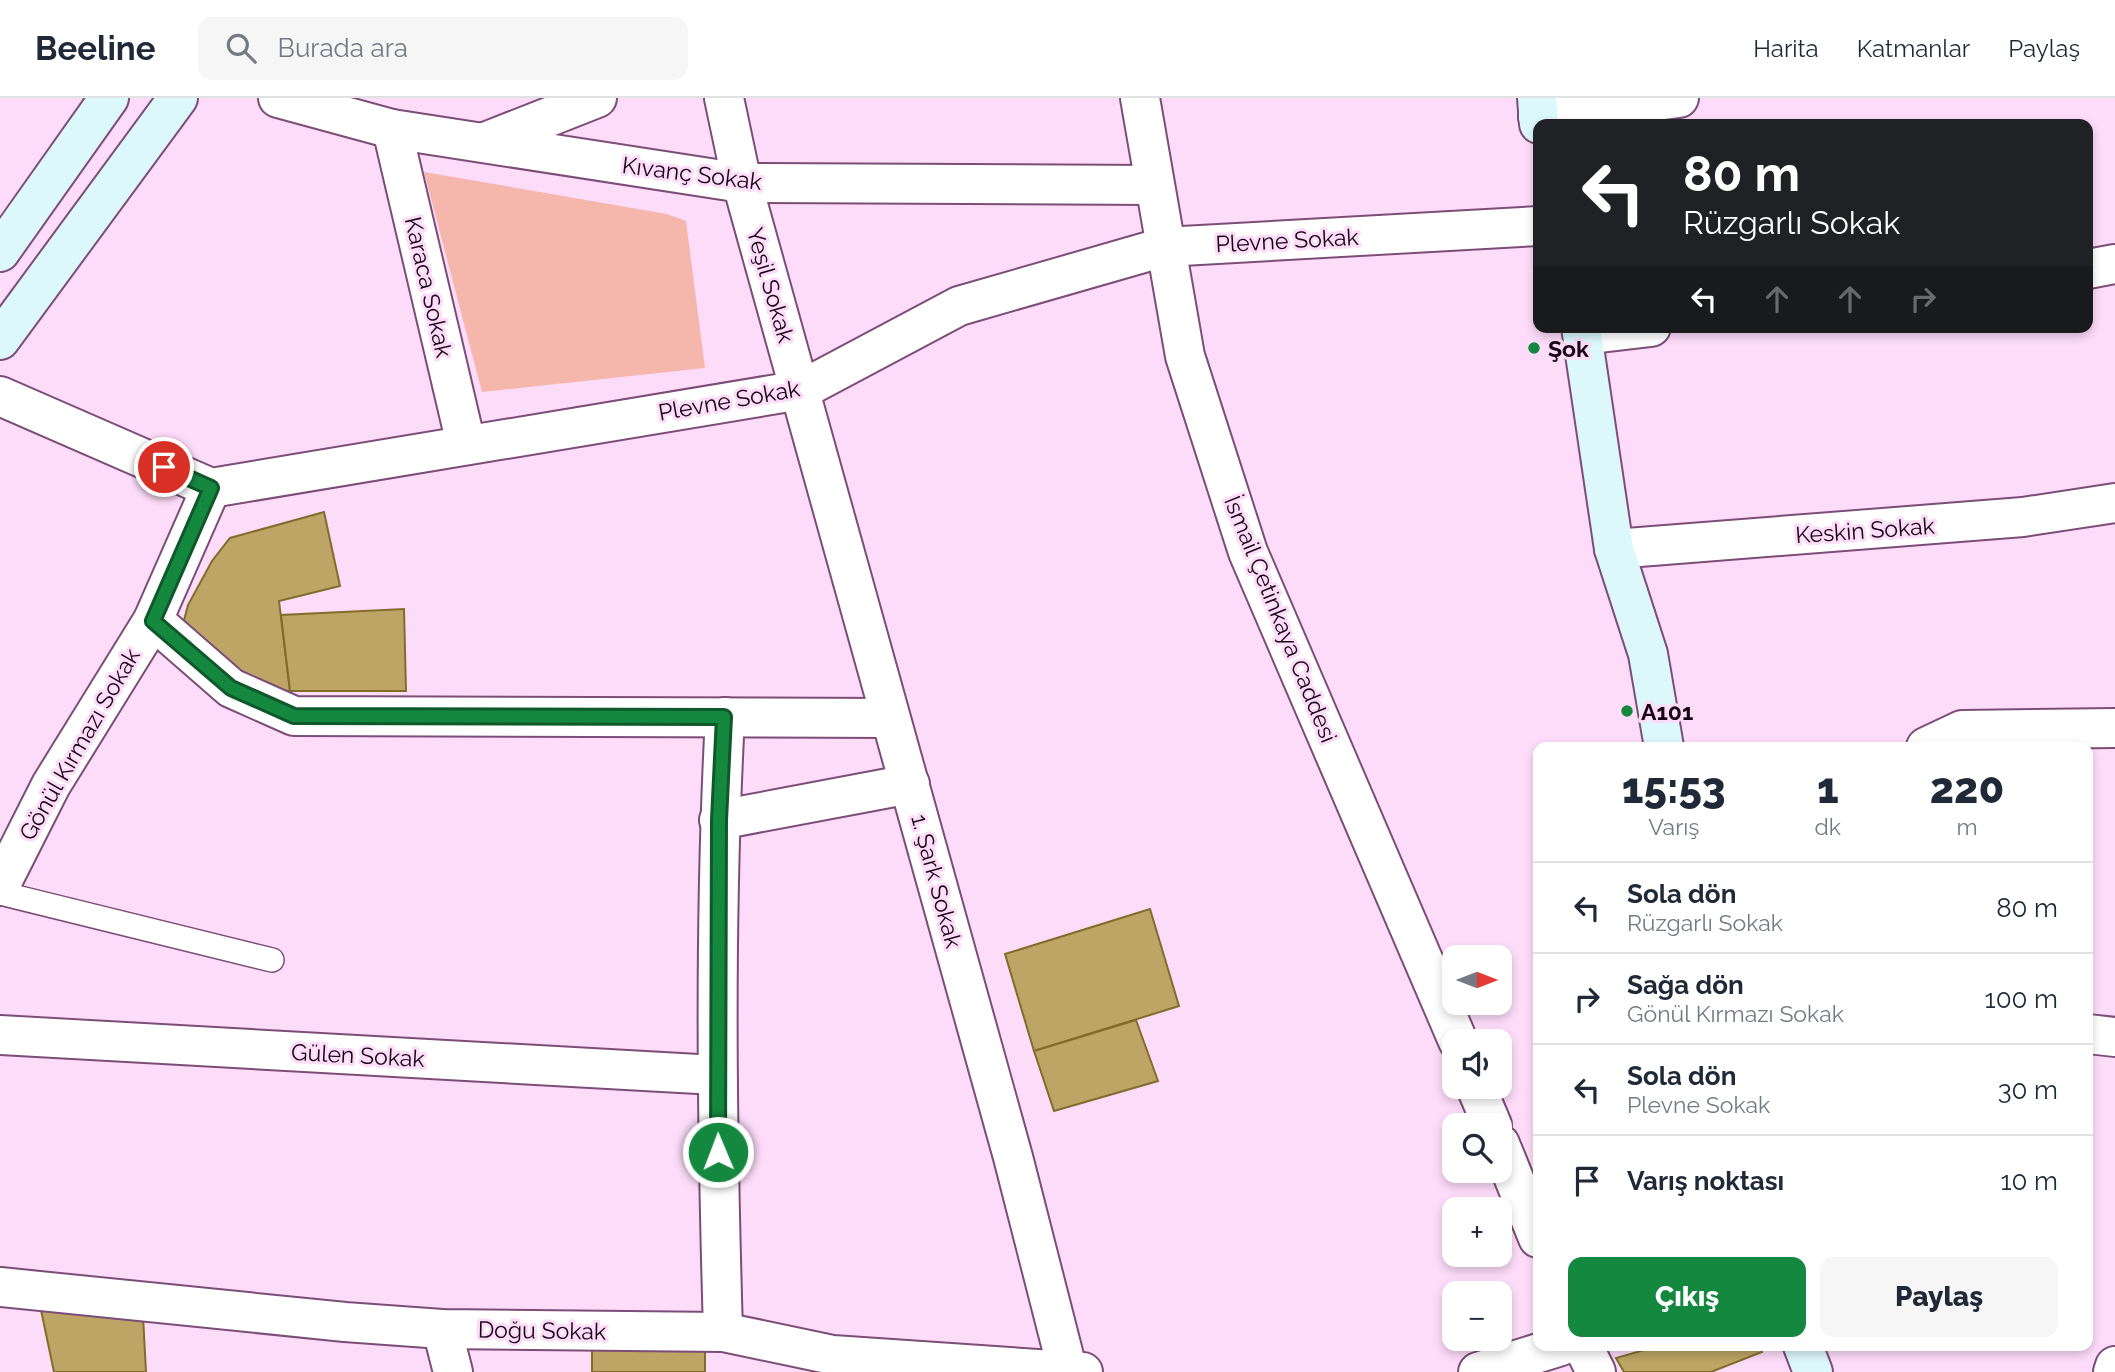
<!DOCTYPE html>
<html lang="tr">
<meta charset="utf-8">
<style>
body{margin:0;font-family:Raleway,sans-serif;background:#f6f6f7;color:#1f2937;height:100vh;display:flex;flex-direction:column;font-size:26px;white-space:nowrap}
*{box-sizing:border-box;margin:0}
p{font-size:23px;color:#747a83}
.icon{flex:none;width:38px;height:38px;fill:none;stroke:currentColor;stroke-width:2;stroke-linecap:round;stroke-linejoin:round}
.map{position:relative;flex:1;overflow:hidden}
.details{position:absolute;left:1533px;top:644px;width:560px;height:609px;display:flex;flex-direction:column;background:#fff;border-radius:14px;box-shadow:0 4px 10px #0003}
.details>*{flex:none}
.top-card{position:absolute;left:1533px;top:21px;width:560px;height:214px;border-radius:14px;box-shadow:0 4px 10px #0003;background:#202124;color:#fff;overflow:hidden}
.needle{width:46px;rotate:90deg}
.buttons{position:absolute;left:1442px;top:847px;display:grid;gap:14px}
.buttons a{display:grid;place-items:center;width:70px;height:70px;border-radius:14px;background:#fff;box-shadow:0 4px 10px #0003;font-size:35px}
.pin{position:absolute;display:grid;place-items:center;width:60px;height:60px;color:#fff;margin:-30px;border:4px solid #fff;border-radius:50%;box-shadow:0 2px 7px #0007}
.me{position:absolute;width:77px;margin:-38px;rotate:359deg;stroke-linejoin:round;filter:drop-shadow(0 0 5px #0008)}
.turn{display:flex;align-items:center;gap:24px;height:147px;padding:0 35px;font-size:32px}
.turn .icon{width:91px;height:91px;stroke-width:2.5}
.turn b{display:block;font-size:49px;line-height:60px}
.lanes{display:flex;align-items:center;height:66px;padding:0 35px;background:#0003;justify-content:center;gap:35px;direction:ltr}
.lanes .off{opacity:.35}
.eta{display:flex;justify-content:space-evenly;align-items:center;height:119px;text-align:center}
.eta b{font-size:42px;font-weight:800;line-height:49px}
.button{display:flex;gap:14px;margin-top:auto;padding:14px 35px}
.button a{flex:1;height:80px;border-radius:14px;background:#158840;color:#fff;font-size:28px;font-weight:800;line-height:80px;text-align:center}
.button a+a{background:#f6f6f7;color:#1f2937}
ul{padding:0;list-style:none}
li{display:flex;align-items:center;gap:21px;height:91px;padding:0 35px;border-top:2px solid #e0e1e3}
li div{flex:1}
li b{display:block;font-size:26px}
li em{font-style:normal}
header{display:flex;align-items:center;gap:42px;box-sizing:border-box;height:98px;padding:0 35px;background:#fff;border-bottom:2px solid #e0e1e3}
header strong{font-size:33px}
nav{display:flex;gap:38px;margin-inline-start:auto;font-size:24px}
.search{width:490px;height:63px;background:#f6f6f7;display:flex;align-items:center;gap:18px;box-sizing:border-box;padding:0 24px;border-radius:14px;color:#747a83;font-size:26px}
.map>svg:first-child{display:block}
.green{fill:#f5b7ac}
.building{fill:#bda565;stroke:#836c2b;stroke-width:2}
.lines{fill:none;stroke-linecap:round;stroke-linejoin:round}
.lane-casing{stroke:#7c4d77;stroke-width:26}
.street-casing{stroke:#7c4d77;stroke-width:42}
.secondary-casing{stroke:#7c4d77;stroke-width:42}
.lane{stroke:#fff;stroke-width:23}
.street{stroke:#fff;stroke-width:38}
.secondary{stroke:#dcf8fd;stroke-width:38}
.route-casing{stroke:#0e582a;stroke-width:18}
.route{stroke:#158840;stroke-width:12}
.poi-dot{fill:#158840;stroke:#fddcf9;stroke-width:2.5}
.labels{text-anchor:middle;dominant-baseline:central;stroke-width:6;stroke-linejoin:round;paint-order:stroke}
.street-label{font-size:23px;fill:#170616;stroke:#fddcf9}
.poi-label{font-size:23px;font-weight:bold;fill:#170616;stroke:#fddcf9;text-anchor:start}
</style>
<header>
<strong>Beeline</strong>
<div class="search"><svg class="icon" aria-label="search" viewBox="0 0 24 24"><circle cx="10" cy="10" r="6"/><path d="M15 15l6 6"/></svg>Burada ara</div>
<nav><a>Harita</a><a>Katmanlar</a><a>Paylaş</a></nav>
</header>
<div class="map">
<svg width="2115" height="1274" viewBox="0 0 2115 1274">
<rect width="100%" height="100%" fill="#fddcf9"/>
<!-- green -->
<polygon class="green" points="424,74 667,116 686,123 705,270 482,294"/>
<!-- building -->
<g class="building">
<polygon points="324,414 340,488 279,503 290,593 257,591 182,530 188,507 212,463 230,440"/>
<polygon points="404,511 406,593 290,593 281,517"/>
<polygon points="1150,811 1179,908 1034,953 1005,856"/>
<polygon points="1136,922 1158,983 1054,1013 1034,953"/>
<polygon points="41,1212 143,1218 146,1274 54,1274"/>
<polygon points="1658,1248 1760,1248 1762,1254 1711,1274 1624,1274 1616,1260"/>
<rect x="592" y="1252" width="113" height="22"/>
</g>
<g class="lines">
<!-- lane casing -->
<g class="lane-casing">
<polyline id="lane" points="0,795 272,862"/>
</g>
<!-- street casing -->
<g class="street-casing">
<g id="street">
<polyline points="278,0 392,31 742,85 1154,87"/>
<polyline points="724,0 742,85 1013,1059 1068,1274"/>
<polyline points="1140,0 1185,258 1248,454 1458,943"/>
<polyline points="1538,19 1679,0"/>
<polyline points="392,31 466,346"/>
<polyline points="485,44 597,0"/>
<polyline points="2088,171 2115,166"/>
<polyline points="1583,237 1651,229"/>
<polyline points="0,298 211,390 801,292 959,208 1164,149 1538,128"/>
<polyline points="1614,451 2023,419 2115,405"/>
<polyline points="153,522 231,590 294,618 890,620"/>
<polyline points="1926,649 1962,632 2115,630"/>
<polyline points="719,722 910,686"/>
<polyline points="0,788 51,687 153,522 211,390"/>
<polyline points="2088,936 2115,939"/>
<polyline points="0,937 716,977"/>
<polyline points="1476,989 1492,1027"/>
<polyline points="1500,1046 1538,1140"/>
<polyline points="0,1189 345,1224 442,1231 723,1234 833,1257 1083,1274"/>
<polyline points="442,1231 453,1274"/>
<path d="M723,1234C717,1029 714,824 725,619"/>
<polyline points="1583,1248 1596,1274"/>
<polyline points="1478,1274 1561,1248"/>
<polyline points="2113,1274 2115,1268"/>
</g>
</g>
<!-- secondary casing -->
<g class="secondary-casing">
<g id="secondary">
<polyline points="1537,0 1539,26"/>
<polyline points="0,154 109,0"/>
<polyline points="1581,229 1614,451 1648,556 1664,649"/>
<polyline points="0,242 178,0"/>
<polyline points="1803,1248 1813,1274"/>
</g>
</g>
<!-- lane -->
<use href="#lane" class="lane"/>
<!-- street -->
<use href="#street" class="street"/>
<!-- secondary -->
<use href="#secondary" class="secondary"/>
</g>
<g class="lines">
<!-- route casing -->
<g class="route-casing">
<polyline id="route" points="164,369 211,390 153,523 231,590 294,618 724,619 719,722 718,1054"/>
</g>
<!-- route -->
<use href="#route" class="route"/>
</g>
<!-- markers -->
<g class="poi-dot">
<circle cx="1534" cy="250" r="7"/>
<circle cx="1627" cy="613" r="7"/>
</g>
<g class="labels">
<!-- street labels -->
<g class="street-label">
<text transform="translate(692 75) rotate(7)">Kıvanç Sokak</text>
<text transform="translate(1287 142) rotate(-3)">Plevne Sokak</text>
<text transform="translate(771 187) rotate(74)">Yeşil Sokak</text>
<text transform="translate(429 189) rotate(77)">Karaca Sokak</text>
<text transform="translate(729 302) rotate(-10)">Plevne Sokak</text>
<text transform="translate(1865 432) rotate(-4)">Keskin Sokak</text>
<text transform="translate(1281 521) rotate(68)">İsmail Çetinkaya Caddesi</text>
<text transform="translate(79 646) rotate(-60)">Gönül Kırmazı Sokak</text>
<text transform="translate(937 783) rotate(75)">1. Şark Sokak</text>
<text transform="translate(358 957) rotate(3)">Gülen Sokak</text>
<text transform="translate(542 1232) rotate(1)">Doğu Sokak</text>
</g>
<!-- poi labels -->
<g class="poi-label">
<text x="1548" y="250">Şok</text>
<text x="1641" y="613">A101</text>
</g>
</g>
</svg>
<div class="buttons">
<a><svg class="needle" viewBox="-14 -14 28 28"><path d="M0-13l5 13h-10z" fill="#e53935"/><path d="M0 13l5-13h-10z" fill="#747a83"/></svg></a>
<a><svg class="icon" aria-label="sound" viewBox="0 0 24 24"><path d="M4 9h4l5-4v14l-5-4H4zM17 9q2 3 0 6"/></svg></a>
<a><svg class="icon" aria-label="search" viewBox="0 0 24 24"><circle cx="10" cy="10" r="6"/><path d="M15 15l6 6"/></svg></a>
<a>+</a>
<a>−</a>
</div>
<div class="pin" style="left:164px;top:369px;background:#d93025"><svg class="icon" aria-label="arrive" viewBox="0 0 24 24"><path d="M6 21V4h12l-3 4 3 4H6"/></svg></div>
<svg class="me" style="left:718px;top:1054px" viewBox="-20 -20 40 40"><circle r="17" fill="#158840" stroke="#fff" stroke-width="3"/><path d="M0-11L8 9 0 5-8 9z" fill="#fff"/></svg>
<div class="top-card">
<div class="turn"><svg class="icon" aria-label="left" viewBox="0 0 24 24"><path d="M17 20v-9H6M10 6l-5 5 5 5"/></svg><div><b>80 m</b>Rüzgarlı Sokak</div></div>
<div class="lanes"><svg class="icon" aria-label="left" viewBox="0 0 24 24"><path d="M17 20v-9H6M10 6l-5 5 5 5"/></svg><svg class="icon off" aria-label="ahead" viewBox="0 0 24 24"><path d="M12 20V5M6 11l6-6 6 6"/></svg><svg class="icon off" aria-label="ahead" viewBox="0 0 24 24"><path d="M12 20V5M6 11l6-6 6 6"/></svg><svg class="icon off" aria-label="right" viewBox="0 0 24 24"><path d="M7 20v-9h11M14 6l5 5-5 5"/></svg></div>
</div>
<section class="details">
<div class="eta">
<div><b>15:53</b><p>Varış</p></div>
<div><b>1</b><p>dk</p></div>
<div><b>220</b><p>m</p></div>
</div>
<ul>
<li><svg class="icon" aria-label="left" viewBox="0 0 24 24"><path d="M17 20v-9H6M10 6l-5 5 5 5"/></svg><div><b>Sola dön</b><p>Rüzgarlı Sokak</p></div><em>80 m</em></li>
<li><svg class="icon" aria-label="right" viewBox="0 0 24 24"><path d="M7 20v-9h11M14 6l5 5-5 5"/></svg><div><b>Sağa dön</b><p>Gönül Kırmazı Sokak</p></div><em>100 m</em></li>
<li><svg class="icon" aria-label="left" viewBox="0 0 24 24"><path d="M17 20v-9H6M10 6l-5 5 5 5"/></svg><div><b>Sola dön</b><p>Plevne Sokak</p></div><em>30 m</em></li>
<li><svg class="icon" aria-label="arrive" viewBox="0 0 24 24"><path d="M6 21V4h12l-3 4 3 4H6"/></svg><div><b>Varış noktası</b></div><em>10 m</em></li>
</ul>
<div class="button"><a>Çıkış</a><a>Paylaş</a></div>
</section>
</div>
